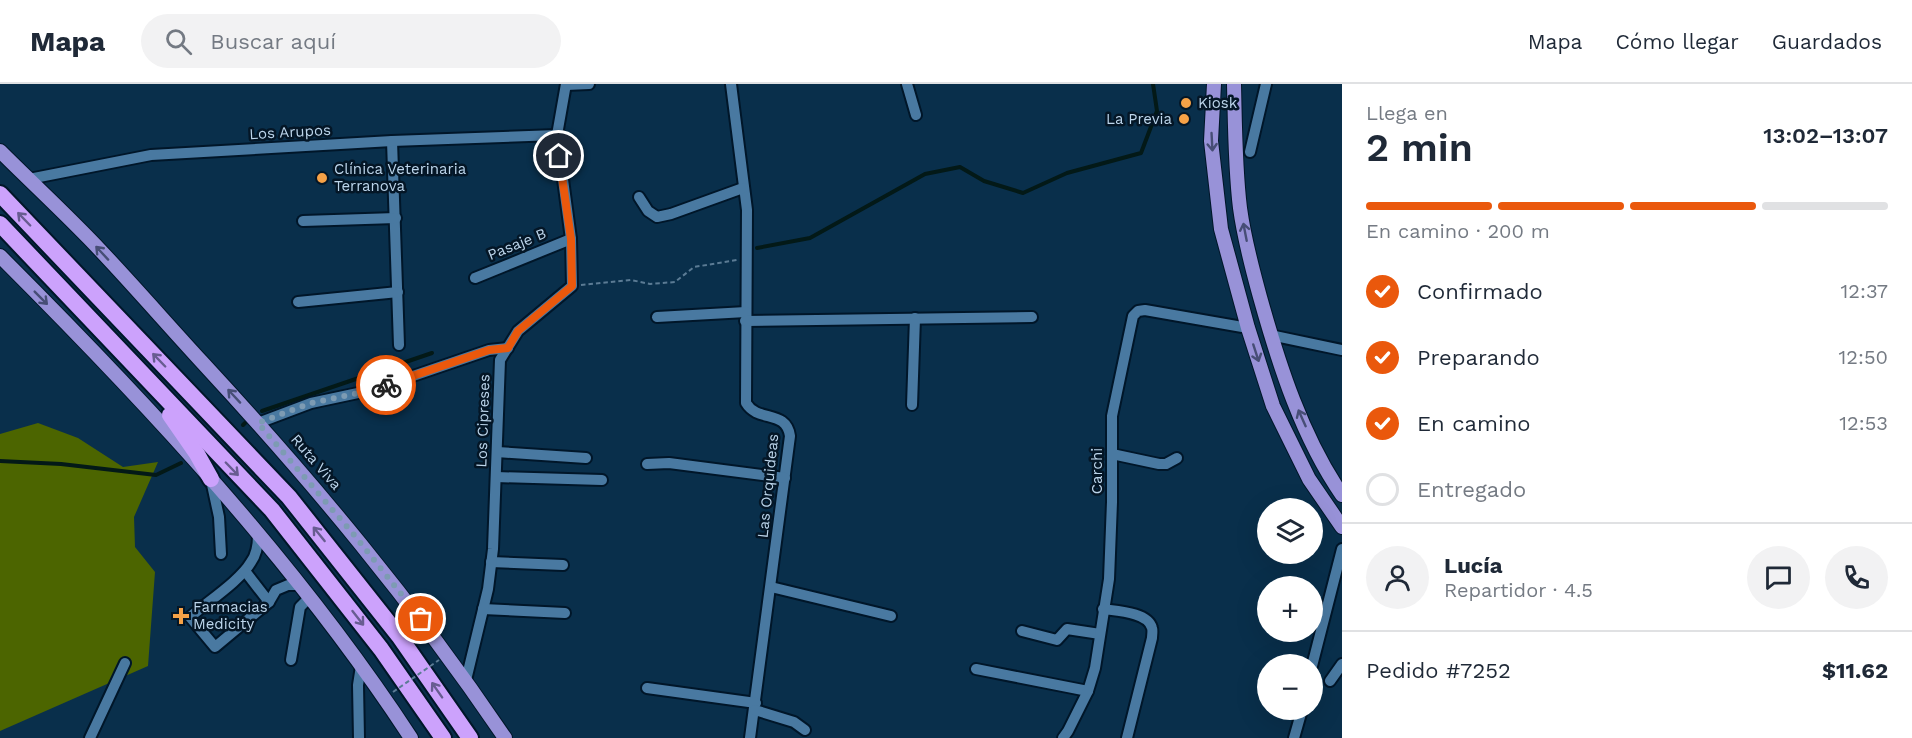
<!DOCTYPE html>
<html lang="es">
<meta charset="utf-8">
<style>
body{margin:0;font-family:"Work Sans",sans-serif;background:#f2f2f3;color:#1f2937;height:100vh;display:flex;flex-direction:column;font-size:22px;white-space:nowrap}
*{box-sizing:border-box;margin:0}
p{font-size:20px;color:#747a83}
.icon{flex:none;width:33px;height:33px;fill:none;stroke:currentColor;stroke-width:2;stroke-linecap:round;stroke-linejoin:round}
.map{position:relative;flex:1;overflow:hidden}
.sheet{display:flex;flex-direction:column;background:#fff;width:570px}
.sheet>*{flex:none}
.controls{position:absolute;left:1257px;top:414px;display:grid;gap:12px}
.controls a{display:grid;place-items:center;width:66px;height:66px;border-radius:50%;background:#fff;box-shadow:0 6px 24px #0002;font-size:30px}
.pin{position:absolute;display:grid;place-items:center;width:51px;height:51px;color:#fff;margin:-26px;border:3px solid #fff;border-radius:50%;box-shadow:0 2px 6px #0007}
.courier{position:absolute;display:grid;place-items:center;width:60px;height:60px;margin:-30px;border:4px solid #ea580c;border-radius:50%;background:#fff;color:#222;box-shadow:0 2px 8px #0007}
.overview em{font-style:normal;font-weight:600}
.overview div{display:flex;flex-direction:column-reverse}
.overview{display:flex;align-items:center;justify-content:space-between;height:102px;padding:0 24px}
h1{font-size:39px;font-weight:600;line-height:45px}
.bar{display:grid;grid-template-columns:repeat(4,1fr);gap:9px 6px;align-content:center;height:72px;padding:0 24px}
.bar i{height:8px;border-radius:4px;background:#e0e1e3}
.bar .selected{background:#ea580c}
.bar p{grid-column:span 4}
.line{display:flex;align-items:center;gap:15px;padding:0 24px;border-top:2px solid #e0e1e3}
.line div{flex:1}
.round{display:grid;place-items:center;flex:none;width:63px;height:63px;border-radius:32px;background:#f2f2f3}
ol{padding:0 24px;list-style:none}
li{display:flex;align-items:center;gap:18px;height:66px}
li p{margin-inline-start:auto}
li .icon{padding:6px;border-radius:50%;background:#ea580c;color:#fff;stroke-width:4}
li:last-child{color:#747a83}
li i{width:33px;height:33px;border:3px solid #e0e1e3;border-radius:50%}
header{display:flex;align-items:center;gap:36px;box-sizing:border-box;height:84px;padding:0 30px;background:#fff;border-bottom:2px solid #e0e1e3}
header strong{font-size:28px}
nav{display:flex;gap:33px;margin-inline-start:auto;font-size:21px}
.search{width:420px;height:54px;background:#f2f2f3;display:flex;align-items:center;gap:15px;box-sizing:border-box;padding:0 21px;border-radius:33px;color:#747a83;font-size:22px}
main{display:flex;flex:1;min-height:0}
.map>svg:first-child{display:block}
</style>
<header>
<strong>Mapa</strong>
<div class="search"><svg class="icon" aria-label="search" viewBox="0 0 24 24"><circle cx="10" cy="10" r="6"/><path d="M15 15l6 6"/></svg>Buscar aquí</div>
<nav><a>Mapa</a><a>Cómo llegar</a><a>Guardados</a></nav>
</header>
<main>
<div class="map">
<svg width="1342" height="654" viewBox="0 0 1342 654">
<rect width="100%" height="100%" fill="#092f4b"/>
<polygon fill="#4c6500" points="38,339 78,354 123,383 158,378 134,433 135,463 155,488 148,582 0,647 0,350"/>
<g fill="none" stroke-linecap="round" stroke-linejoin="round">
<g stroke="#031917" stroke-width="4">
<polyline points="757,164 810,154 925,90 960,83 984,97 1023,109 1067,89 1141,69 1157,27 1153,0"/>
<polyline points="262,327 432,269"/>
<polyline points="243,341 245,339"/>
<polyline points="0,377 61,380 156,391 181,379"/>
</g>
<g stroke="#001629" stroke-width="14">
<g id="minor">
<path d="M731,0l16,126 -1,193c12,20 40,6 44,33l-40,302"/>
<polyline points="907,0 916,31"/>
<polyline points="566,1 589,0"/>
<polyline points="392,57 399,261"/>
<polyline points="1250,68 1266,0"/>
<polyline points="29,95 151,71 392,57 557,51"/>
<polyline points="639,113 648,127 657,133 671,130 743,104"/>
<polyline points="303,137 396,134"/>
<polyline points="475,194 571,155"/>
<polyline points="298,218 398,208"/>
<polyline points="657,233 746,228"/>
<polyline points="745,237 1032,233"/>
<polyline points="1270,251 1342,266"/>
<polyline points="912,321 915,234"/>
<polyline points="258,339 311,319 372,306 489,266 508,264"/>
<polyline points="497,368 586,374"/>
<polyline points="1112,370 1159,380 1166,380 1177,374"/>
<polyline points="647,380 669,379 785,394"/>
<polyline points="496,393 602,396"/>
<polyline points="211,396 219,433 221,470"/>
<path d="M258,451c0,9 -1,19 -7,27 -11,19 -44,40 -61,55l25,30 54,-45 7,-12 12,-5h11"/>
<polyline points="491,478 563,481"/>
<polyline points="245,487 269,518"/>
<polyline points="771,503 891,532"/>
<polyline points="483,525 565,529"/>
<path d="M1103,525c13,2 45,3 49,19 1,3 0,7 0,10l-25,100"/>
<polyline points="1022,547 1057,556 1067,545 1100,550"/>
<polyline points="291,576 300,523 309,514"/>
<polyline points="1312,582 1342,465"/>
<polyline points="976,585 1088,607"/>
<polyline points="466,596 488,505 493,465 500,276 518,247 572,202 571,155 557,51 566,0"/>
<polyline points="1330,597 1342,580"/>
<polyline points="647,604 756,619"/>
<polyline points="755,626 794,638 805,646"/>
<polyline points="90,654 125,579"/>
<polyline points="359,654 358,601 361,582"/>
<polyline points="1063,654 1068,647 1088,607 1095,584 1109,495 1112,418 1112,332 1133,232 1138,227 1145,226 1248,244"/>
<polyline points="1294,654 1302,626"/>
</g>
</g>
<g stroke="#001629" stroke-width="16">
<g id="major">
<polyline points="1214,0 1211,57 1221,145 1248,244 1273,322 1309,395 1342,443"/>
<path d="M1234,0c1,41 1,83 6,124 4,30 12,60 20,89 19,68 42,140 82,198"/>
<path d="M0,67c33,33 68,65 100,99 34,36 67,74 101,111 111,120 212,241 304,377"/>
<path d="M0,172c149,149 295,305 411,482"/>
</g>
</g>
<g stroke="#001629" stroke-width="20">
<g id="highway">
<polyline points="0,110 289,413 399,552 470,654"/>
<polyline points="0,140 272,426 381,565 443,654"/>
<polyline points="170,331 197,370 211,395"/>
</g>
</g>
<polyline stroke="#5b7b94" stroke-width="2" stroke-dasharray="4.5 3" stroke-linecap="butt" points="581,201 631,196 650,200 675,198 694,183 737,176"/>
<use href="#minor" stroke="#4979a1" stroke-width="10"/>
<use href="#major" stroke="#9892d8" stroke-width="14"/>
<use href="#highway" stroke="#cca2fc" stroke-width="16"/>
<polyline stroke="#5b7b94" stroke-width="2" stroke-dasharray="4.5 3" stroke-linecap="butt" points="393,608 439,576"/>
</g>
<defs><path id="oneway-shaft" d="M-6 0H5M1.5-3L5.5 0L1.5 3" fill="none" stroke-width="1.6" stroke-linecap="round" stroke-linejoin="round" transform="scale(1.5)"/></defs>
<g stroke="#474e76">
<use href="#oneway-shaft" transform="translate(1212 58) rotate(87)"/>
<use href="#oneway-shaft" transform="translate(1245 148) rotate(-101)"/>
<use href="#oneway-shaft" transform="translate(102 169) rotate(-133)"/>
<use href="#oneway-shaft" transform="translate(41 214) rotate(45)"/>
<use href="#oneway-shaft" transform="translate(1256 269) rotate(72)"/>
<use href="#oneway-shaft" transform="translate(234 312) rotate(-133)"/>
<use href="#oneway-shaft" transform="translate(1302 334) rotate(-114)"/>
</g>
<g stroke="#685c91">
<use href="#oneway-shaft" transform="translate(24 135) rotate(-134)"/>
<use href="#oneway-shaft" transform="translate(159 276) rotate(-134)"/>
<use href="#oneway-shaft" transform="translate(232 385) rotate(46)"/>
<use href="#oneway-shaft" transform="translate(319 450) rotate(-129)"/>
<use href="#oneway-shaft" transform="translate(358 534) rotate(52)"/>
<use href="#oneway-shaft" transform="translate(437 606) rotate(-125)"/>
</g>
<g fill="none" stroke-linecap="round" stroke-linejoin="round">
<polyline stroke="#7d9bb3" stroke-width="6" stroke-dasharray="0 10.8" points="386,301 372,306 311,319 258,339 355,452 421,535"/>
<polyline stroke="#ea580c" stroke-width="8" points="386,301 489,266 508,264 518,247 572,202 571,155 559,72"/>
</g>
<g fill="#f6a247" stroke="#041626" stroke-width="2">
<circle cx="1186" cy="19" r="6"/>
<circle cx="1184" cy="35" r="6"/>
<circle cx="322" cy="94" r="6"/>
<path d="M178 523h6v6h6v6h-6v6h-6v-6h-6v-6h6z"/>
</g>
<g text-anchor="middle" stroke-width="5" stroke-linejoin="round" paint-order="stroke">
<g font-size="15" fill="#bcd5eb" stroke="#041626" text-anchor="start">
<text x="1198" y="24">Kiosk</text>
<text x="1172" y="40" text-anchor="end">La Previa</text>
<text x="334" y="90">Clínica Veterinaria<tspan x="334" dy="17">Terranova</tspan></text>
<text x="193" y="528">Farmacias<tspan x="193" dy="17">Medicity</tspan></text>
</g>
<g font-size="15" fill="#bcd5eb" stroke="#041626">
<text transform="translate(290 48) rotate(-3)" y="5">Los Arupos</text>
<text transform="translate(517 160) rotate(-22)" y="5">Pasaje B</text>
<text transform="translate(483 337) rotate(-88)" y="5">Los Cipreses</text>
<text transform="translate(316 378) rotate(49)" y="5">Ruta Viva</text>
<text transform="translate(1097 387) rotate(-90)" y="5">Carchi</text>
<text transform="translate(768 402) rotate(-84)" y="5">Las Orquideas</text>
</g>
</g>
</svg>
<div class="controls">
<a><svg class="icon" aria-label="layers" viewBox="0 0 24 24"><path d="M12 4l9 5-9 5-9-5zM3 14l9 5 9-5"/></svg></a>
<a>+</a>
<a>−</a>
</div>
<div class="pin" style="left:421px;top:535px;background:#ea580c"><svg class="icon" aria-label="bag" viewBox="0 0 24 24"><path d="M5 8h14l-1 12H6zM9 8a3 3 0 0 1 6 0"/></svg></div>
<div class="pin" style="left:559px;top:72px;background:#1f2937"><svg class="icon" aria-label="home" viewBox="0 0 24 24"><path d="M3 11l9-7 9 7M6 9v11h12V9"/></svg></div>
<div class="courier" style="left:386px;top:301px"><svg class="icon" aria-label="bike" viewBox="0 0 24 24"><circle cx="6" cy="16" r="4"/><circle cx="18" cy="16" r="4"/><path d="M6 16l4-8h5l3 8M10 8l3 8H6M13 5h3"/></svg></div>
</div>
<section class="sheet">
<div class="overview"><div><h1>2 min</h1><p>Llega en</p></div><em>13:02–13:07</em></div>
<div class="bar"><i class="selected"></i><i class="selected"></i><i class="selected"></i><i></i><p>En camino · 200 m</p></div>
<ol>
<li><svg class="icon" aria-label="check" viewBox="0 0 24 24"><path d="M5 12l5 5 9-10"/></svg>Confirmado<p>12:37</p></li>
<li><svg class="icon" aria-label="check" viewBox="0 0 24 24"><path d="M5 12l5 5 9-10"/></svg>Preparando<p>12:50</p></li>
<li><svg class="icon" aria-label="check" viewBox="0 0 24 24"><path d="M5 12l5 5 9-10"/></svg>En camino<p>12:53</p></li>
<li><i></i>Entregado</li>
</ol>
<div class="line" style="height:108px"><a class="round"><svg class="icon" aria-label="person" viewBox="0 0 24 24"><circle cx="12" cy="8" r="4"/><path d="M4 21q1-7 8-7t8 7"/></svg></a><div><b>Lucía</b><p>Repartidor · 4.5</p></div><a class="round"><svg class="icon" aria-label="chat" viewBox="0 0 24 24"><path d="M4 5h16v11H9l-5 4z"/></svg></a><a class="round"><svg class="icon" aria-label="phone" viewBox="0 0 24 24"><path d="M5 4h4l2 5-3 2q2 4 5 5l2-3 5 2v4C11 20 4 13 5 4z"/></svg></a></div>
<div class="line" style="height:78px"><div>Pedido #7252</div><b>$11.62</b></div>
</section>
</main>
